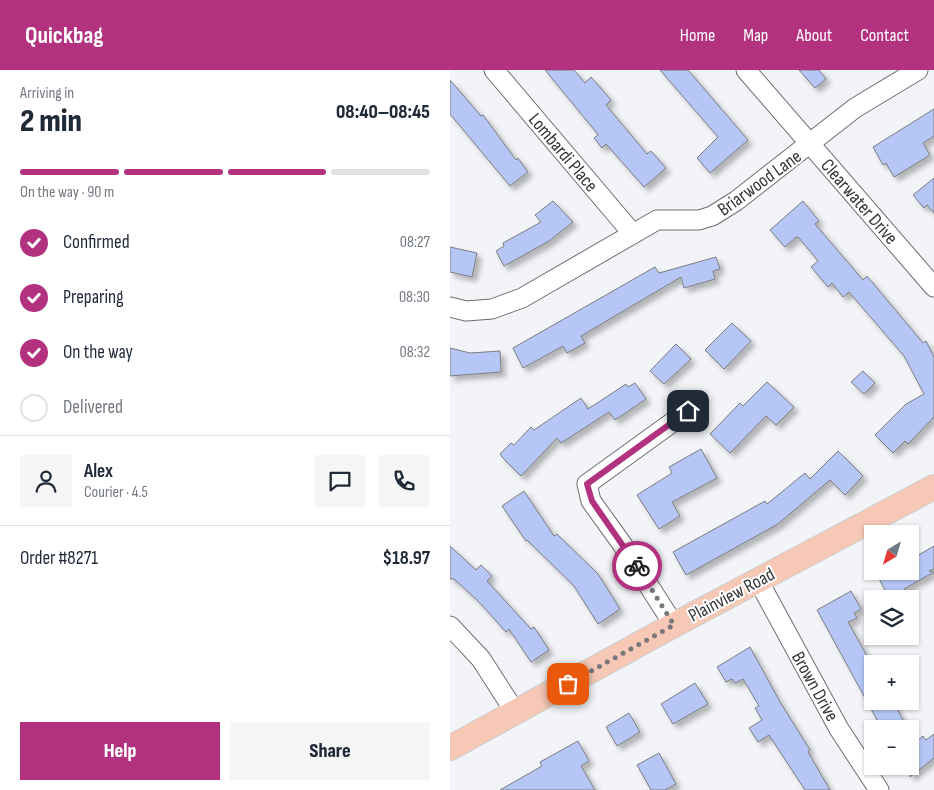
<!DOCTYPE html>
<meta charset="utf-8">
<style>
body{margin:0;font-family:"Sofia Sans Condensed",sans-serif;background:#f6f6f7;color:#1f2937;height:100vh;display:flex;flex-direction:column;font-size:19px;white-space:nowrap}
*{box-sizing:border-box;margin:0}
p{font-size:16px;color:#747a83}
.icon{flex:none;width:28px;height:28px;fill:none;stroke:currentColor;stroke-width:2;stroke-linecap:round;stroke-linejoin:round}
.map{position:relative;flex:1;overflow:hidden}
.sheet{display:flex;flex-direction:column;background:#fff;width:450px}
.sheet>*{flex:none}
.needle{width:32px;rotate:218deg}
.tools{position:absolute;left:414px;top:455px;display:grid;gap:10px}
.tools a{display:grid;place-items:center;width:55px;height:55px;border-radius:0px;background:#fff;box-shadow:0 1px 4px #0004;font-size:25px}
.pin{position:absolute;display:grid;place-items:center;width:42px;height:42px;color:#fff;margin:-21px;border-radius:10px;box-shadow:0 2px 8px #0006}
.courier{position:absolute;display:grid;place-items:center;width:50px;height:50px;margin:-25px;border:4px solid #b2327f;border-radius:50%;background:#fff;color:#222;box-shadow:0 1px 6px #0007}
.headline em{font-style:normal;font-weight:800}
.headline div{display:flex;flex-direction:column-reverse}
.headline{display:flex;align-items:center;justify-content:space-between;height:85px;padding:0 20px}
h1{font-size:32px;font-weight:800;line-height:38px}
.bar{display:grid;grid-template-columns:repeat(4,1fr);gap:8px 5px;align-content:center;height:60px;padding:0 20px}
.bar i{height:6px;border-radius:4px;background:#e0e1e3}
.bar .selected{background:#b2327f}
.bar p{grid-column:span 4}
.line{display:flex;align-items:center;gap:12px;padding:0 20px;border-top:1px solid #e0e1e3}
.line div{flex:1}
.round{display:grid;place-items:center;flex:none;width:52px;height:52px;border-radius:0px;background:#f6f6f7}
ol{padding:0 20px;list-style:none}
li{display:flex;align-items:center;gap:15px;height:55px}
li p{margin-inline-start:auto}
li .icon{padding:5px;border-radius:50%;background:#b2327f;color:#fff;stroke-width:4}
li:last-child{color:#747a83}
li i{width:28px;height:28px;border:2px solid #e0e1e3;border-radius:50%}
.cta{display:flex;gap:10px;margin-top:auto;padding:10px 20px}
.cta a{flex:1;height:58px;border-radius:0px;background:#b2327f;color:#fff;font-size:20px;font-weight:800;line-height:58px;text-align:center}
.cta a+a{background:#f6f6f7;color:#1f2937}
header{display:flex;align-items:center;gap:30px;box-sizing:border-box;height:70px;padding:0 25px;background:#b2327f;color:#fff}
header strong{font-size:24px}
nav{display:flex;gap:28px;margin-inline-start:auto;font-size:18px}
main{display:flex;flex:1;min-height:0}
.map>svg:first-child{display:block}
</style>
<header>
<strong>Quickbag</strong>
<nav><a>Home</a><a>Map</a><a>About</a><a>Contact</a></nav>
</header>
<main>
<section class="sheet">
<div class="headline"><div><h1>2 min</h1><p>Arriving in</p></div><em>08:40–08:45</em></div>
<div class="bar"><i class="selected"></i><i class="selected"></i><i class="selected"></i><i></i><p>On the way · 90 m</p></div>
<ol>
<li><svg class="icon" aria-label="check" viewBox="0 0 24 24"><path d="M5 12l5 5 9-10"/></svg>Confirmed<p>08:27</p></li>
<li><svg class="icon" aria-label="check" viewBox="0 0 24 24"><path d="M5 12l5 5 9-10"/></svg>Preparing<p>08:30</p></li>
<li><svg class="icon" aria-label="check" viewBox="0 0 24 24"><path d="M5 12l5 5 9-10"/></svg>On the way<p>08:32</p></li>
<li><i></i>Delivered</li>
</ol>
<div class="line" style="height:90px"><a class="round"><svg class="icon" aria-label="person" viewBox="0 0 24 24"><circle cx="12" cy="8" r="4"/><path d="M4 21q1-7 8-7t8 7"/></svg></a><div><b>Alex</b><p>Courier · 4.5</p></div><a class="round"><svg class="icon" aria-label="chat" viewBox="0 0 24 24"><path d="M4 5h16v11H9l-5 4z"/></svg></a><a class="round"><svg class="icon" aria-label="phone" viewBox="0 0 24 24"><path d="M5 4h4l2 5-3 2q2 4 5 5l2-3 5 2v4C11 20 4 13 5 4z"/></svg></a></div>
<div class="line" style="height:65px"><div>Order #8271</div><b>$18.97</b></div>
<div class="cta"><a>Help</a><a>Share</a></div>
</section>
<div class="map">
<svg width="484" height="720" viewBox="0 0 484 720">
<defs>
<filter id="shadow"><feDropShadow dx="4.5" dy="4.5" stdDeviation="2.5" flood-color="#0004"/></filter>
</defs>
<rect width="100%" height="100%" fill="#f2f4f7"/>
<g fill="#b6c7f7" stroke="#7b7c7f" filter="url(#shadow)">
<polygon points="95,0 124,0 135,13 141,7 161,30 156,35 176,59 197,84 201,81 216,98 194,117 156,74 152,78 144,68 148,65 146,62"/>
<polygon points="210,0 238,0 298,70 260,103 247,88 268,67"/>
<polygon points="349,0 369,0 376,9 365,18"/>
<polygon points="0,10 31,46 33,45 66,90 68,88 78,102 60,116 0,44"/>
<polygon points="484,39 484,66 473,73 480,85 444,107 436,93 433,95 423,77"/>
<polygon points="484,108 484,143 477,135 474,138 463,125"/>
<polygon points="103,131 123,152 99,171 54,196 46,181 54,176 53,173 91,152 85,145"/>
<polygon points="353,131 369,151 365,154 413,210 417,206 473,273 476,271 484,287 484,347 458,374 455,371 443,383 425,365 456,334 474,324 454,286 399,222 393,227 382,213 378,217 361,197 368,191 349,168 346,167 335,177 320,160"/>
<polygon points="0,177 27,183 22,207 0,202"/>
<polygon points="266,187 270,199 263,201 265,209 234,218 231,207 131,266 135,273 117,283 113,276 73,298 63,278 205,197 209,203"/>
<polygon points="282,253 301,271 274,299 255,280"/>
<polygon points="226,274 241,289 214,314 200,301"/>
<polygon points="0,278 20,283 50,281 51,302 0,306"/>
<polygon points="413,301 425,313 414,324 401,312"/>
<polygon points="317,312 344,337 326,355 316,346 280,383 260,364 290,333 293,336"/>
<polygon points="185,313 196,329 165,350 159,342 111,373 107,368 71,406 52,387 50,384 61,373 64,375 81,357 84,360 131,328 138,339 176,314 178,317"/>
<polygon points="251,379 267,408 222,432 230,446 209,459 187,425 222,403 219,397"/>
<polygon points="388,381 413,406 395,425 380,410 328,454 236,505 223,482 315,431 317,434 355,403 360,409"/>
<polygon points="74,421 104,466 107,464 148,504 170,539 148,554 124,516 77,470 76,471 52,436"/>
<polygon points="0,476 26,500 31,495 42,506 37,511 81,559 84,557 99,580 81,592 59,559 56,562 28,531 4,509 0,509"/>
<polygon points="484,476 484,499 479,501 484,502 454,519 460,529 440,529 428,507 439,501 460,501 460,490"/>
<polygon points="401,521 411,539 404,543 407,548 398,552 422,595 422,631 443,631 454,652 442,659 432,659 367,540"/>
<polygon points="300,577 330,632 360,680 358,682 380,720 355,720 319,665 308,672 299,658 312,650 305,638 309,636 293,609 285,613 282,609 276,612 267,597"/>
<polygon points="245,613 258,634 223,654 211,634"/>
<polygon points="179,643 190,662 167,676 156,657"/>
<polygon points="484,664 484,688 460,707 460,677 473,666 476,670"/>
<polygon points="128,671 139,691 131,696 145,720 50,720 92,696 90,692"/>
<polygon points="209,683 226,714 215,720 201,720 187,695"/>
</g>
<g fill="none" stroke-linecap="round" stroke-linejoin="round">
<g stroke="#6d6e71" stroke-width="21">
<g id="minor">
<polyline points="44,0 183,164"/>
<polyline points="296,0 484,217"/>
<polyline points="0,237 16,241 42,239 72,228 207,150 249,150 262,146 286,131 405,38 468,0"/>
<polyline points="308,510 389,659 429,720"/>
<polyline points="224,555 172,474 141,431 137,414 238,341"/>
<polyline points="0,556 31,589 65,642"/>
</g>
</g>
<g stroke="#cfcfcf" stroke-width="26">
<polyline id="major" points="0,678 224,555 484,417"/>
</g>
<use href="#minor" stroke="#fff" stroke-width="19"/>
<use href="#major" stroke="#f6c8b5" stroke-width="24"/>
</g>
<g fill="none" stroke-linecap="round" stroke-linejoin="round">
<polyline stroke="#78787b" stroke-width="5" stroke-dasharray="0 9" points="118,614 224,555 187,496"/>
<polyline stroke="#b2327f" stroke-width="6" points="187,496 142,431 137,414 238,341"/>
</g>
<g text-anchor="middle" stroke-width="4" stroke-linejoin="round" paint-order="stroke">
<g font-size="19" fill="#363638" stroke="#fff">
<text transform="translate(114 82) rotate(50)" y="7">Lombardi Place</text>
<text transform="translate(309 112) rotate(-36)" y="7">Briarwood Lane</text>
<text transform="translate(410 131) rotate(49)" y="7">Clearwater Drive</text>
<text transform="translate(281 524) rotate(-28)" y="7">Plainview Road</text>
<text transform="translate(366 616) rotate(61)" y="7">Brown Drive</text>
</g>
</g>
</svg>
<div class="tools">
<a><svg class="needle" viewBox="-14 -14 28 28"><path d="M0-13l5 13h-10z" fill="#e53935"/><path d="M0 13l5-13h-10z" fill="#747a83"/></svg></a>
<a><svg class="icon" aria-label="layers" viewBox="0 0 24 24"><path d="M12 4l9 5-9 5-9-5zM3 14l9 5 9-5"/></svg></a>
<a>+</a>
<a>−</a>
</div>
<div class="pin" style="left:118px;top:614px;background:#ea580c"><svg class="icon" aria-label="bag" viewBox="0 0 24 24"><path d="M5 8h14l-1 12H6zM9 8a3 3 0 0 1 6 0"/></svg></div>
<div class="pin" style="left:238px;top:341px;background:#1f2937"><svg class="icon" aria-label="home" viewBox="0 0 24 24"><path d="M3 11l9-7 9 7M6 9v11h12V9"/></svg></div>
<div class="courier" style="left:187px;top:496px"><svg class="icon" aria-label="bike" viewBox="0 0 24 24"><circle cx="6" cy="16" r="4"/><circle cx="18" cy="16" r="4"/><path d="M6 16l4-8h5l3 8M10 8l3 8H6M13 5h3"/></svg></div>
</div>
</main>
